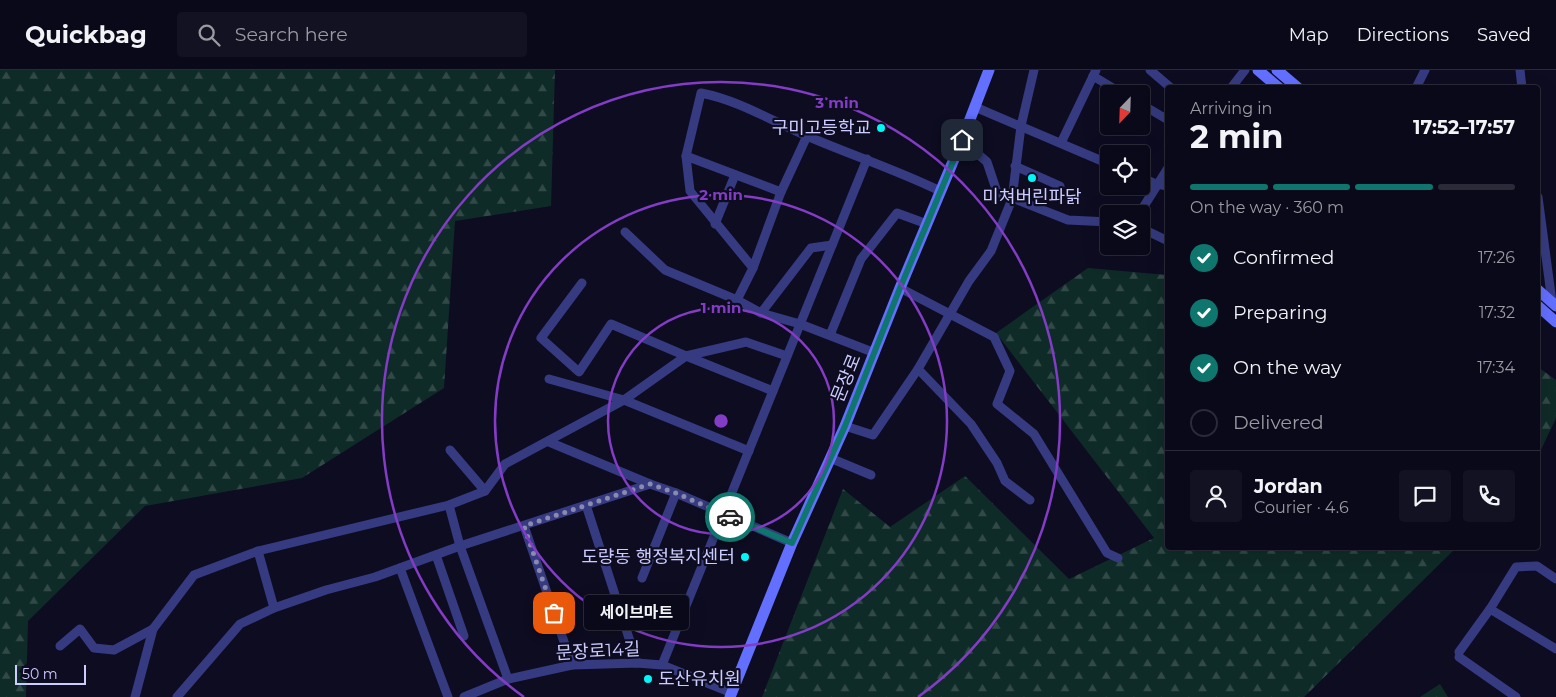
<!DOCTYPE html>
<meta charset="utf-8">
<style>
body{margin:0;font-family:Montserrat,"Noto Sans KR",sans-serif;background:#131222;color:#f1f3f6;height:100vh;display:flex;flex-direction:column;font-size:19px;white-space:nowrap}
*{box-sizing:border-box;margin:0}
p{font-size:16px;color:#999aa2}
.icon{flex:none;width:28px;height:28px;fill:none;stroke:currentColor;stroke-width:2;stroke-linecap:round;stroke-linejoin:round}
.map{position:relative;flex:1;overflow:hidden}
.panel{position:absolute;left:1165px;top:15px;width:375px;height:465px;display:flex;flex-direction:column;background:#0a0919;border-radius:5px;box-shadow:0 5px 20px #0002,0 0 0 1px #2a2a38}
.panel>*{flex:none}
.needle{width:32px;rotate:203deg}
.buttons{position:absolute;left:1100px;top:15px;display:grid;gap:10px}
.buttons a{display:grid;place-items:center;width:50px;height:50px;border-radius:5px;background:#0a0919;box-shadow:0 5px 20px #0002,0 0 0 1px #2a2a38;font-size:25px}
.scale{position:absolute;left:15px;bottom:12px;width:71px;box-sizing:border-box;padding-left:5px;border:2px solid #ccf;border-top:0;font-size:14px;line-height:18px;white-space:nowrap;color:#ccf;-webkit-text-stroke:4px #0e0c21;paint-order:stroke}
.pin{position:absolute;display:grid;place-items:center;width:42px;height:42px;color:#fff;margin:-21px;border-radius:10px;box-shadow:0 2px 8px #0006}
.courier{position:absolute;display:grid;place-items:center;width:50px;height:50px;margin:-25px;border:4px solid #0f766e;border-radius:50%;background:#fff;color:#222;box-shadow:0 1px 6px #0007}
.bubble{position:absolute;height:35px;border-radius:5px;background:#0a0919;box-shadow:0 5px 20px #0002,0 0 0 1px #2a2a38;font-size:16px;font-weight:700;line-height:35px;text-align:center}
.summary em{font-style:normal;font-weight:700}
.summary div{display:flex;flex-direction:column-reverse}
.summary{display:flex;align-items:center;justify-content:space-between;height:85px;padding:0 25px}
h1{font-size:32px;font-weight:700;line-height:38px}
.bar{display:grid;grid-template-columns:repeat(4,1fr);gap:8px 5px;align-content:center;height:60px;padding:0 25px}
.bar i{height:6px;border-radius:4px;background:#2a2a38}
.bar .selected{background:#0f766e}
.bar p{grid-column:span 4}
.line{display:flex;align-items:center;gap:12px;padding:0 25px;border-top:1px solid #2a2a38}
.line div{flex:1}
.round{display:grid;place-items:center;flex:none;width:52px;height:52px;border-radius:5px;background:#131222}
ol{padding:0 25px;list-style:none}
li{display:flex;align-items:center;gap:15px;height:55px}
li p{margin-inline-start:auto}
li .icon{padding:5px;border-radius:50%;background:#0f766e;color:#fff;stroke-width:4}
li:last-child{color:#999aa2}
li i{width:28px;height:28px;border:2px solid #2a2a38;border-radius:50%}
header{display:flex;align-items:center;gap:30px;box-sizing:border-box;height:70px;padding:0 25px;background:#0a0919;border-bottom:1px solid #2a2a38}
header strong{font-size:24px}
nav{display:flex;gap:28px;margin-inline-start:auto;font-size:18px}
.search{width:350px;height:45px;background:#131222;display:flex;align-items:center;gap:12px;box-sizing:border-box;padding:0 18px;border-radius:5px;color:#999aa2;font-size:19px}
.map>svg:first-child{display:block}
</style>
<header>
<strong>Quickbag</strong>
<div class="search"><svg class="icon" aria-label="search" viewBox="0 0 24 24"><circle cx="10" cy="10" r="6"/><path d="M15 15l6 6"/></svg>Search here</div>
<nav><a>Map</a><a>Directions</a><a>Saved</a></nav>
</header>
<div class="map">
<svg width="1556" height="627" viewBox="0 0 1556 627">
<defs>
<pattern id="forest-firs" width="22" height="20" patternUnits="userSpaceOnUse" patternTransform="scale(1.25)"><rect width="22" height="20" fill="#0f2b27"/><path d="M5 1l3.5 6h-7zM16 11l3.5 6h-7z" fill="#314947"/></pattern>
</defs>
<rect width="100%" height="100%" fill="#0e0c21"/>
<g fill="url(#forest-firs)">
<polygon points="0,0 555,0 551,136 455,151 444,318 302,408 145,436 28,551 26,627 0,627"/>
<polygon points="1088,198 1167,205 1168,478 1456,478 1304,627 762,627 843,419 890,457 965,406 1069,509 1154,468 996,263"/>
<polygon points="1538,297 1556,310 1556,348 1538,386"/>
<polygon points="1440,614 1448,627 1420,627"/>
</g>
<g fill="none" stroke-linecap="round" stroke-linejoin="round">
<g stroke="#363b81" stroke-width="9">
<polyline points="1150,0 1171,18"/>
<polyline points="1520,0 1522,18"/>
<polyline points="1093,6 1123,24"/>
<polyline points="1231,18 1245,0"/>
<polyline points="1416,18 1425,0"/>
<polyline points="1141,34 1168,50"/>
<polyline points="975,37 1109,94"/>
<path d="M807,66l-26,56 -28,76 -63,-77 -4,-35 15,-63c37,7 71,28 106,43 44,19 90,34 133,55"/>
<polyline points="962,70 987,92 997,122 1068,150 1109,152"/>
<polyline points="1061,73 1096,0"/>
<polyline points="686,86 781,122"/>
<polyline points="1015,96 1060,116"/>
<polyline points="1141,107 1156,114 1168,116"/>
<polyline points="1538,127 1552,232"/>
<polyline points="1139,144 1168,98"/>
<polyline points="715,154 735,105"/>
<polyline points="1141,158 1168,171"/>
<polyline points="625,162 665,200 737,230"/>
<polyline points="753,198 737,230 761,243 800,254 875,283"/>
<polyline points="582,213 541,268 579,302 611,254 686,286 746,272 787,286"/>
<polyline points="900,218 994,267 1010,301 997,334 1034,364 1107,483 1118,488"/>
<polyline points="761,243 811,178 832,175"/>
<polyline points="830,265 861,189 897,143 927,154"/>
<polyline points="918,299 971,354 997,393 1005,411 1030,430"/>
<polyline points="549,309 624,330"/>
<polyline points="845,356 873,365 918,299 969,211 991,181 1012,129 1021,56 1034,0"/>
<polyline points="549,372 650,414"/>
<polyline points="450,380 485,421"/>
<polyline points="749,381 624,330 686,286 773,321"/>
<polyline points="830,388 871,405"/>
<polyline points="524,456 572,595"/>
<polyline points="258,481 274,538"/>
<polyline points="436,485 464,566"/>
<polyline points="400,498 448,627"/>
<polyline points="642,508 676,423"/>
<polyline points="1490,539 1516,497 1537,496 1556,509"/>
<polyline points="60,576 80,559 94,578 114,580 153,559"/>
<polyline points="1459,582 1490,539 1556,579"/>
<polyline points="1459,587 1516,627"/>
<polyline points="637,593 586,435 650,414 676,423 792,473"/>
<polyline points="662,595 867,89"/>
<polyline points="508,609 460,476 586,435"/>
<polyline points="135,627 153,559 194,505 258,481 449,435 485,421 505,394 624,330"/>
<polyline points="177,627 240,554 274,538 326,520 375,507 460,476 449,435"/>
<polyline points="464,627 508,609 572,595 637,593 662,595 732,623"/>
</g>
<g stroke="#636fff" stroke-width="11">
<polyline points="1258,0 1279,18"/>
<polyline points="1277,0 1298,18"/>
<polyline points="1538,220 1556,236"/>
<polyline points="1538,236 1556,252"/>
<polyline points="730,627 792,473 845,356 900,218 962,70 989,0"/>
</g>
</g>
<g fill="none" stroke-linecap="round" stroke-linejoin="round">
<polyline stroke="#8a89b1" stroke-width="5" stroke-dasharray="0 9" points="554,543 524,456 650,414 676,423 730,447"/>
<polyline stroke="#0f766e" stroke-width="6" points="730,447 792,473 845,356 900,218 962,70"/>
</g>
<g fill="none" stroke="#833cc5" stroke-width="2.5">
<circle cx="721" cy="351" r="113"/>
<circle cx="721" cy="351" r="226"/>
<path d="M524 627A339 339 0 1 1 918 627"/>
</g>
<g fill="#00f7f6" stroke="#0e0c21" stroke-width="2">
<circle cx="881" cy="58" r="5"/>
<circle cx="1032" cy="108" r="5"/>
<circle cx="745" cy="487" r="5"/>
<circle cx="648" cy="609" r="5"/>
</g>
<g text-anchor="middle" stroke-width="4.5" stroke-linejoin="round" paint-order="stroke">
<g font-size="18" fill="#ccf" stroke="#0e0c21" text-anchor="end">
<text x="871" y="64">구미고등학교</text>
<text x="1032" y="133" text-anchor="middle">미쳐버린파닭</text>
<text x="735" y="493">도량동 행정복지센터</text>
<text x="658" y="615" text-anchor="start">도산유치원</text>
</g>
<g font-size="18" fill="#ccf" stroke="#0e0c21">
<text transform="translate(846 308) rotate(-68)" y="6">문장로</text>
<text transform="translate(598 581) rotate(-3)" y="6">문장로14길</text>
</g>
</g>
<circle cx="721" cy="351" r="8" fill="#833cc5" stroke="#0e0c21" stroke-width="2.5"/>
<g font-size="15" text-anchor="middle" font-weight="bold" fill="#833cc5" stroke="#0e0c21" stroke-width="4.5" stroke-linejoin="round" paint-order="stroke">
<text x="837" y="38">3 min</text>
<text x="721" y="130">2 min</text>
<text x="721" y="243">1 min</text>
</g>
</svg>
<div class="buttons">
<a><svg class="needle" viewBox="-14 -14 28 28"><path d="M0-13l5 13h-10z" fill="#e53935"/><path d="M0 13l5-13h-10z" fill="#999aa2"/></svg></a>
<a><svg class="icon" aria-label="locate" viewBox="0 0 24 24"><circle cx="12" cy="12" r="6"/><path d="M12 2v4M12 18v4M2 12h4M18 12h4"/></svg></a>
<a><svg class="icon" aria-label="layers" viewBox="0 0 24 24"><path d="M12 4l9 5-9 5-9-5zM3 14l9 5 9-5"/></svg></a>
</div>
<div class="scale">50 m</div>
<div class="pin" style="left:554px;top:543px;background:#ea580c"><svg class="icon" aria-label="bag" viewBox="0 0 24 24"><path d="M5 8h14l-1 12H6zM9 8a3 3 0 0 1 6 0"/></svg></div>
<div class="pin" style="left:962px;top:70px;background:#1f2937"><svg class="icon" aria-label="home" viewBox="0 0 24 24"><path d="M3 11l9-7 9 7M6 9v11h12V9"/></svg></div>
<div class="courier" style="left:730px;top:447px"><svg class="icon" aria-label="car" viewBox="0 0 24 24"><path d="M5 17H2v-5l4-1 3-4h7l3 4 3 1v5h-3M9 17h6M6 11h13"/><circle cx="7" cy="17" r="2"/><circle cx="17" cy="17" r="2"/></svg></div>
<div class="bubble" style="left:584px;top:525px;width:105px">세이브마트</div>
<section class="panel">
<div class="summary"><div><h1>2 min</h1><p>Arriving in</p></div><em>17:52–17:57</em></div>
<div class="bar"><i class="selected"></i><i class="selected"></i><i class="selected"></i><i></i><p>On the way · 360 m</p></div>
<ol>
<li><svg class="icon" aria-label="check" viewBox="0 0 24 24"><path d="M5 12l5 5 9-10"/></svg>Confirmed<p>17:26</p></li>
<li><svg class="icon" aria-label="check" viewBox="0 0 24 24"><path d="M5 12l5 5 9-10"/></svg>Preparing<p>17:32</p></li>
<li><svg class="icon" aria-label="check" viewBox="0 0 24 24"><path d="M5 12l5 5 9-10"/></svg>On the way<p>17:34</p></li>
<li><i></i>Delivered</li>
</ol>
<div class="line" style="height:90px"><a class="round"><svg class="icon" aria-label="person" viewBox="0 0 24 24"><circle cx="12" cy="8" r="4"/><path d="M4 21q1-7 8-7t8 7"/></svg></a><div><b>Jordan</b><p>Courier · 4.6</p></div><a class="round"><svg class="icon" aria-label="chat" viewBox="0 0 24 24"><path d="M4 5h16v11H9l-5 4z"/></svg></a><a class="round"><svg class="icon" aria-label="phone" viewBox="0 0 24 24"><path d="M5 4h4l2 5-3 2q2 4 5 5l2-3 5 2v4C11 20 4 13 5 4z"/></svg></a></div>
</section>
</div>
